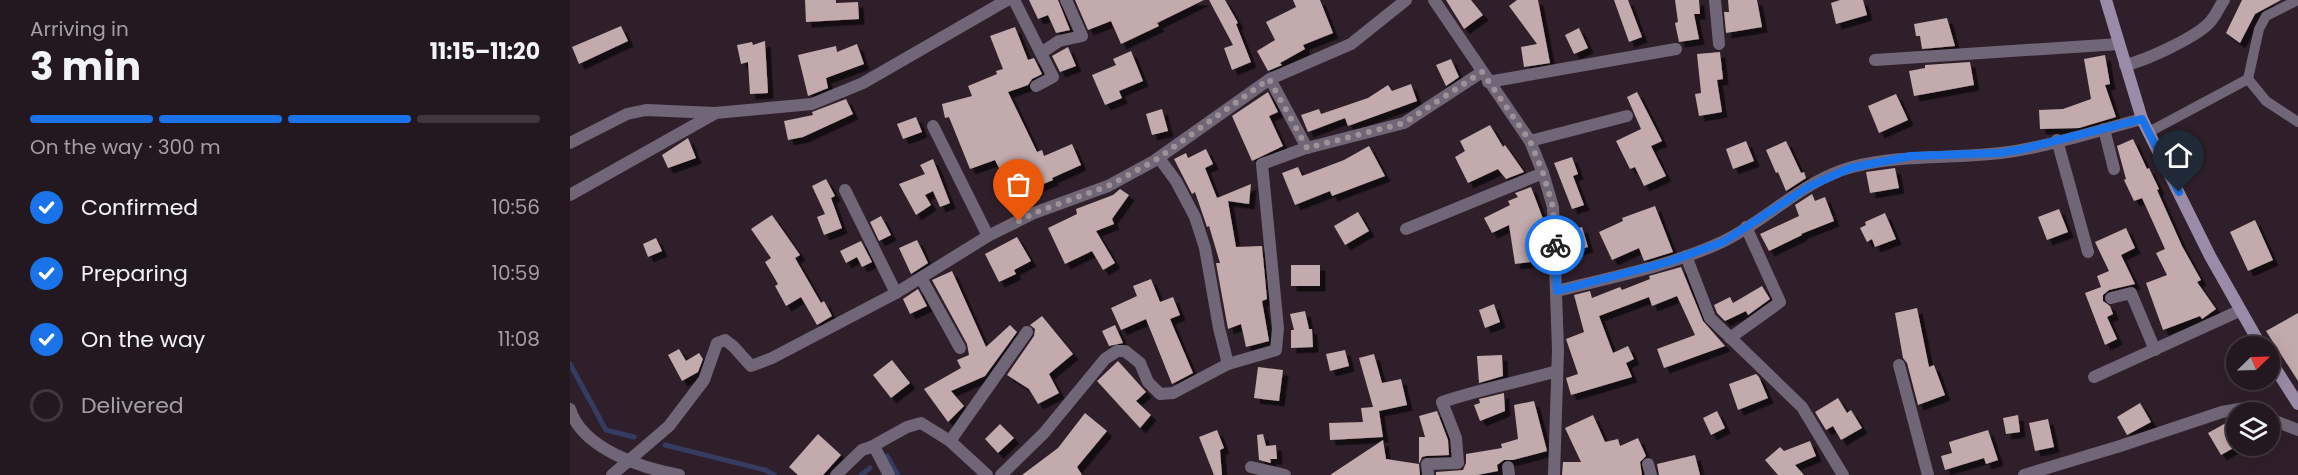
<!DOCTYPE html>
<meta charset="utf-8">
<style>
body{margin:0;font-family:Poppins,sans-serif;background:#2b2029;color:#f1f3f6;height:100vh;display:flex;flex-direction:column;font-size:22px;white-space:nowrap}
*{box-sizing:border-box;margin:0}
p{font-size:20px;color:#a39fa5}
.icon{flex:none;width:33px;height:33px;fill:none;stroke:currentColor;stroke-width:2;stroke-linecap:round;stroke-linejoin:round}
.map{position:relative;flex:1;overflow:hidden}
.drawer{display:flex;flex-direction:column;background:#231720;width:570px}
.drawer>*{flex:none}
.needle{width:39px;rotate:67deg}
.controls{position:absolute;left:1656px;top:336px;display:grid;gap:12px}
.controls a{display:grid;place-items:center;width:54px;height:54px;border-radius:50%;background:#231720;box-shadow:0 6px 24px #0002,0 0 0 2px #40363e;font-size:30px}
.pin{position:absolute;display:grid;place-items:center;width:51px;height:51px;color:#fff;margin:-62px -26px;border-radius:50% 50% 50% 0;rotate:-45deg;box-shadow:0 0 6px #0007}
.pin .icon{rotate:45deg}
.courier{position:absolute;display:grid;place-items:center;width:60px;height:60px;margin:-30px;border:4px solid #1a73e8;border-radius:50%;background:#fff;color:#222;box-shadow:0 2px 8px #0007}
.summary em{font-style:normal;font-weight:700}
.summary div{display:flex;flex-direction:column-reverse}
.summary{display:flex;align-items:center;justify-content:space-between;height:102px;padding:0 30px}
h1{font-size:39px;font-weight:700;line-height:45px}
.bar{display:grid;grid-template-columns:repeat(4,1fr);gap:9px 6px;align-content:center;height:72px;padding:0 30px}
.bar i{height:8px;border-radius:4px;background:#40363e}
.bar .on{background:#1a73e8}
.bar p{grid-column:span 4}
ol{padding:0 30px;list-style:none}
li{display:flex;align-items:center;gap:18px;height:66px}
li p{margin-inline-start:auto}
li .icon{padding:6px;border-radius:50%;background:#1a73e8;color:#fff;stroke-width:4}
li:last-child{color:#a39fa5}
li i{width:33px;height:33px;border:3px solid #40363e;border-radius:50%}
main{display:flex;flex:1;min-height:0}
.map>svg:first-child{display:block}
</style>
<main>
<section class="drawer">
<div class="summary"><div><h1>3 min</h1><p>Arriving in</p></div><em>11:15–11:20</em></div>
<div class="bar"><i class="on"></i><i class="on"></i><i class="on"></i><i></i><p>On the way · 300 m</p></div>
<ol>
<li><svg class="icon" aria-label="check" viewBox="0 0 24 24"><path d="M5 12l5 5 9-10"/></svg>Confirmed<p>10:56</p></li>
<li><svg class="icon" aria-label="check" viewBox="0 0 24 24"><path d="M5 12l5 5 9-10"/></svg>Preparing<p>10:59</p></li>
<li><svg class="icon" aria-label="check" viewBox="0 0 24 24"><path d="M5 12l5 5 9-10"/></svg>On the way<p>11:08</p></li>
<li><i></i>Delivered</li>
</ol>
</section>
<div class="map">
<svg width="1728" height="475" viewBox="0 0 1728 475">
<defs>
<filter id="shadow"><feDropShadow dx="5.5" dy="5.5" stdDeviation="0" flood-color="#0009"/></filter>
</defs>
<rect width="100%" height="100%" fill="#2f1f2a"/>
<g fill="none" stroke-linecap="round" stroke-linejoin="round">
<g stroke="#363b61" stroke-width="5">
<polyline points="0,364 36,430 64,437"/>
<polyline points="95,445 195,470 204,475"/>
<polyline points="317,456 328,475"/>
<polyline points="291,475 300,468"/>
</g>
</g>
<g fill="#c3aaac" filter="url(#shadow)">
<polygon points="235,0 266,0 266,3 288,2 289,19 236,22"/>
<polygon points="459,0 488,0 500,30 486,33 478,15 468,19"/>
<polygon points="505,0 634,0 587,23 589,26 551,44 541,21 518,30"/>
<polygon points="639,0 655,0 668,23 666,24 681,62 662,70 654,48 663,45"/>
<polygon points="723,0 750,0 763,33 733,45 735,49 710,63 712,65 698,71 687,51 705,40 696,22 726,7"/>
<polygon points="876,0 901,0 913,15 894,29"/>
<polygon points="947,0 968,0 980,63 954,67 951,47 967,44 939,6"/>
<polygon points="1044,0 1058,0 1072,37 1059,42"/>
<polygon points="1105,0 1129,0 1130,14 1124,14 1129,39 1109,42 1105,23 1108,22"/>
<polygon points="1158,0 1187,0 1192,27 1156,33 1154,12 1159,12"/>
<polygon points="1270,0 1293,0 1297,15 1266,24 1261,3"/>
<polygon points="1672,0 1711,0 1685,14 1670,43 1656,33"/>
<polygon points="1377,18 1385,46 1352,49 1350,36 1346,36 1344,24"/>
<polygon points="51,26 58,41 9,64 2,47"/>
<polygon points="445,27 458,60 464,58 472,74 462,79 458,85 438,92 467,152 472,150 474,156 502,144 511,165 482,178 483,180 466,187 457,164 433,176 425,160 400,169 379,117 375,118 372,104 402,96 398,86 427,74 426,71 433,69 420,36"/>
<polygon points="1009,28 1018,48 1004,54 995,35"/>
<polygon points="195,41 198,93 180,94 178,62 171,64 167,45 182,42 183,45"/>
<polygon points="287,44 294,64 256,78 258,88 238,96 228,55 266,46 267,52"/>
<polygon points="498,47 506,66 490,72 482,56"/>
<polygon points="561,51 573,81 549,91 552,98 535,105 522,75 546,65 543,59"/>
<polygon points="1150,52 1153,79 1147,80 1152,112 1129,116 1125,94 1131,93 1127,54"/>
<polygon points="1535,55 1540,84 1535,85 1546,117 1509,128 1470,129 1469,110 1493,109 1521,99 1514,59"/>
<polygon points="881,59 889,77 876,86 866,65"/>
<polygon points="1400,62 1404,85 1344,96 1339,71 1355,68 1355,65"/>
<polygon points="841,84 847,101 778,126 775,118 738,132 731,115 749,109 751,114 798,98 818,85 822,91"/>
<polygon points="698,92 708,112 699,116 713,146 682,161 662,116"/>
<polygon points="1067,92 1092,141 1081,146 1096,176 1074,186 1065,167 1060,169 1046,141 1071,129 1057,97"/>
<polygon points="1326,94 1338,120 1309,133 1298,106"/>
<polygon points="276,99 283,114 233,137 218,140 214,121 243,115 242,112"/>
<polygon points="592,109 598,131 582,135 576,114"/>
<polygon points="346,117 352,132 333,139 327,124"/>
<polygon points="920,125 933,147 935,145 954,172 936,179 928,169 898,183 885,157 895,151 890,141"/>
<polygon points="118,138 126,158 98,168 92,155"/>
<polygon points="1563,139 1577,169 1579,168 1589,189 1587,190 1612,246 1631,280 1627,282 1646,309 1632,319 1630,316 1593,330 1576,283 1597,275 1586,253 1595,249 1572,198 1564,201 1554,180 1556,179 1547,146"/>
<polygon points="1176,141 1184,161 1163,169 1156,149"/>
<polygon points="1216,141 1231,173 1234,172 1236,178 1216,191 1208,172 1206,173 1196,150"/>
<polygon points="799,146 815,176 762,196 760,191 725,205 712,173 728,167 732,176 774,160"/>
<polygon points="636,149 643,164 635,168 647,198 681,184 679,204 658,201 666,247 692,246 697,299 692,301 699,341 676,347 671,324 658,329 646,263 650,263 639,226 637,227 625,192 622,194 604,159 616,153 618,158"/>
<polygon points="1002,157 1008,174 1003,176 1014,205 1002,209 984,163"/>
<polygon points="363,159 380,203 370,207 363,191 355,195 361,205 346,215 329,184 355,174 350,165"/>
<polygon points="1325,168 1329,188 1300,193 1296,172"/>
<polygon points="256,179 265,196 261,198 272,228 254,235 247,217 255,214 242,186"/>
<polygon points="961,187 975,224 970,226 975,260 945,264 939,225 922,233 914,218 940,205 938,201 948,197 945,193"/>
<polygon points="550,189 559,195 542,219 544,224 526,231 545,263 533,270 522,251 495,264 478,228 507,214 506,209 543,195"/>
<polygon points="1242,194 1245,201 1255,197 1264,221 1231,234 1232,235 1199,251 1190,234 1229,216 1225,205"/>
<polygon points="1085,206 1103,252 1074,261 1069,248 1042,260 1029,232 1053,221 1052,218"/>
<polygon points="1489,209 1498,232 1477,240 1468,217"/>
<polygon points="788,212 799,231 775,245 764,226"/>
<polygon points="1315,213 1326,239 1305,247 1302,239 1297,242 1290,228 1296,225 1295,222"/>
<polygon points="202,215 230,255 225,258 251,303 254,301 262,316 247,325 231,297 216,306 205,286 208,284 195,262 201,258 181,229"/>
<polygon points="311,216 321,235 309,241 300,222"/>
<polygon points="1685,220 1703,260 1678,271 1660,232"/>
<polygon points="1012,227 1018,247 1004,251 997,232"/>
<polygon points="1556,228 1565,248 1551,255 1565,284 1539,290 1533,295 1533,301 1540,306 1543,314 1537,317 1547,339 1535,345 1515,293 1531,287 1527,276 1539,271 1525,242"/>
<polygon points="447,237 461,261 444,270 446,274 429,282 415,254"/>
<polygon points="86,238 92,251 78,257 73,244"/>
<polygon points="347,240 358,263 341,274 329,248"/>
<polygon points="291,241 302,262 292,267 287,257 276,263 270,251"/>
<rect x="721" y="265" width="29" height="21"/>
<polygon points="1111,267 1133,321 1155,346 1094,368 1087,349 1125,335 1107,296 1082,306 1079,297 1029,316 1043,353 1058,346 1064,359 1056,363 1062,377 1001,395 996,378 1008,374 996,339 1014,332 1004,295 1020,291 1022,298 1050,287 1052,290 1080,279 1079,276"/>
<polygon points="382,271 416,347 440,325 447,332 415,376 381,391 394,406 378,422 354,389 391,368 387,360 399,355 397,344 362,280"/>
<polygon points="581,279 590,302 603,297 610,315 600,319 623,373 602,384 576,319 551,330 541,308 567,296 563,286"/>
<polygon points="1192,286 1200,299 1178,315 1176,311 1155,321 1147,313 1144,305 1160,297 1163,303"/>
<polygon points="348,289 357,306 340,314 333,299"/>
<polygon points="924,304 930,322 915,328 909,310"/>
<polygon points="1347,308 1359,367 1364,365 1375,395 1348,405 1337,363 1333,358 1325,313"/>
<polygon points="735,311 739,329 742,329 743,347 721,348 721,330 724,330 720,314"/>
<polygon points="1728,313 1728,381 1696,331"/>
<polygon points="472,316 503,354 479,374 489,393 468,404 459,389 437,375 464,336 465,329 460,325"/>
<polygon points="545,325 553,343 539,346 532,331"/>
<polygon points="109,349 116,361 129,353 133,359 128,372 112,381 98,355"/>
<polygon points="775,350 779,366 760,371 756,354"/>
<polygon points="804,354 812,383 831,379 837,405 809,411 813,437 760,440 759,423 793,422 791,408 803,407 789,358"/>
<polygon points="932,355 933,376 909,383 907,356"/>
<polygon points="322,360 340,383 321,398 303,375"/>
<polygon points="548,361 576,392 566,401 581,415 570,428 527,381"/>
<polygon points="688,367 713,370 709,401 684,398"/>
<polygon points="1186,374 1189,377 1198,398 1168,410 1159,384"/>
<polygon points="934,393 935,411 910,421 904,405 910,403 909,399"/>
<polygon points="1268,398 1277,413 1281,410 1292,428 1271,440 1263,426 1256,430 1245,412"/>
<polygon points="964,401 977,451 943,460 934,460 927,465 928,471 907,475 866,475 866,472 893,470 896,463 896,454 932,448 931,444 948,439 944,405"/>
<polygon points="1570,403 1581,422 1557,435 1547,417"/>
<polygon points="867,411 878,440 879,455 856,456 852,457 849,464 849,437 855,437 849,416"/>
<polygon points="1147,411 1155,428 1141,435 1133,418"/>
<polygon points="515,413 537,431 507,467 512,475 452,475 488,448"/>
<polygon points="1023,415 1035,442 1048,439 1050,446 1068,438 1076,456 1070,462 1072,475 992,475 993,462 1011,462 995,428"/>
<polygon points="1448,415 1450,432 1436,434 1433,418"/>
<polygon points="1478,419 1484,447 1465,451 1459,423"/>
<polygon points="1656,423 1667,446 1651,455 1638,433"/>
<polygon points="430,424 444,438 428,453 415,439"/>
<polygon points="647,430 654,448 650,450 652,475 644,475 629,437"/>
<polygon points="1418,430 1428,460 1416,464 1414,458 1375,470 1371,456 1382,453 1379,442"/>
<polygon points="248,434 271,455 253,475 228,475 219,467"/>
<polygon points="693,434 696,446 706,445 707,459 700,459 701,463 689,460 687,435"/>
<polygon points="813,440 816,459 849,464 850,475 760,475"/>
<polygon points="1240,441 1246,456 1225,465 1234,475 1208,475 1195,460 1210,447 1214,451"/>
<polygon points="1125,455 1130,475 1089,475 1087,464"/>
</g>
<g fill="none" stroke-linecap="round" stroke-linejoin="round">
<g stroke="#706678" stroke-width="10">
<polyline points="1678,79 1696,101 1728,122"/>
<polyline points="1579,132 1678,79 1689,29 1696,16 1728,0"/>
</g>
<g stroke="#706678" stroke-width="12">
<polyline points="444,0 483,77 466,86"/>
<polyline points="864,0 960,141 973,173 983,207 988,350 984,475"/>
<polyline points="1145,0 1149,44"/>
<polyline points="471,53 489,41 512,36 496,0"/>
<polyline points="1305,60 1549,44"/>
<path d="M1555,65c20,-4 69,-27 83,-41 7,-6 11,-17 16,-24"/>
<polyline points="700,79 737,148"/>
<polyline points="918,82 1106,49"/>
<polyline points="363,126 418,236"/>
<polyline points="1534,129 1544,169"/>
<polyline points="1487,140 1518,252"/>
<polyline points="960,141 1057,116"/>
<polyline points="0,143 57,114 76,110 145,113 242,104 293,83 437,0"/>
<polyline points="275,190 326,293"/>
<polyline points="0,195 144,114"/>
<polyline points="836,229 973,173"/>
<polyline points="1116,256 1140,318 1232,407 1273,475"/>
<polyline points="351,278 390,348"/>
<path d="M987,291c55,-14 113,-25 165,-49 45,-21 81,-62 130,-75 50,-13 98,-8 149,-14 47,-6 95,-22 141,-34"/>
<polyline points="1541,298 1561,293 1585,350"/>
<polyline points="1160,338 1210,302 1176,227"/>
<polyline points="658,364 706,350 708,328 692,164 733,149 834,123 912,72"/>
<polyline points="1329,365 1358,475"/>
<polyline points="1524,377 1669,311"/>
<path d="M0,409c12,40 72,59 109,66"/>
<polyline points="1700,419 1728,430"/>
<polyline points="380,441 457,332"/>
<polyline points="301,447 337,427 351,423 380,441 417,475"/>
<polyline points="1078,464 1081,475"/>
<polyline points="681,467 715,475"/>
<polyline points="938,467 939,475"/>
<polyline points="42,475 99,426 134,380 147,343 155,340 163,346 181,366 202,358 326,293 418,236 464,213 538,186 584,161 700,79 781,44 836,0"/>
<polyline points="266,475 292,450 301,447 306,450 319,475"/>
<polyline points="431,475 474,433 535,359 547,351 555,351 570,363 578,382 590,394 603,393 658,364 649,328 635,248 625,217 606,181 589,158"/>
<path d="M858,475l-1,-11 31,-1 -2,-25 -14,-36c38,-13 77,-20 115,-31"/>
<polyline points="1454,475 1550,446 1652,412 1675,408 1686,412"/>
</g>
<g stroke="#9a8ba8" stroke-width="12">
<polyline points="1536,0 1572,119 1640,256 1691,346"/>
<polyline points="1700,360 1728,404"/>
</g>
</g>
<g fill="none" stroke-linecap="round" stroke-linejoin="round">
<polyline stroke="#9e9198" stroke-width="6" stroke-dasharray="0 10.8" points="449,221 464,213 538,186 584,161 699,79 737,148 834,123 912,72 960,141 973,173 983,207 985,245"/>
<polyline stroke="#1a73e8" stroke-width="8" points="985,245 987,291 1098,262 1153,242 1238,187 1280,168 1341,156 1429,153 1453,149 1572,119 1609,192"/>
</g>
</svg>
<div class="controls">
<a><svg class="needle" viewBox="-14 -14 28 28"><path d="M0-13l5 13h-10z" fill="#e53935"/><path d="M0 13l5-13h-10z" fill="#a39fa5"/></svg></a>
<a><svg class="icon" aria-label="layers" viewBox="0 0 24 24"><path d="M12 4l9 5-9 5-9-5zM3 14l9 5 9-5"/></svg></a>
</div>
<div class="pin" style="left:449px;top:221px;background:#ea580c"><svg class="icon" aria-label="bag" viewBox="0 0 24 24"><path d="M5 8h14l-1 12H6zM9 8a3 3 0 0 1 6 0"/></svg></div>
<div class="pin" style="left:1609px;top:192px;background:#1f2937"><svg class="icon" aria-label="home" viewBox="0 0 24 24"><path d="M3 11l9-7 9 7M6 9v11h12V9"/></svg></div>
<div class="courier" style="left:985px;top:245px"><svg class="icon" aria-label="bike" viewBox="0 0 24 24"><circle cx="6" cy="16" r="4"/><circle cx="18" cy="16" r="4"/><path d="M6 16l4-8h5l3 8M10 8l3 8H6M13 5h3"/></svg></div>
</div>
</main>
